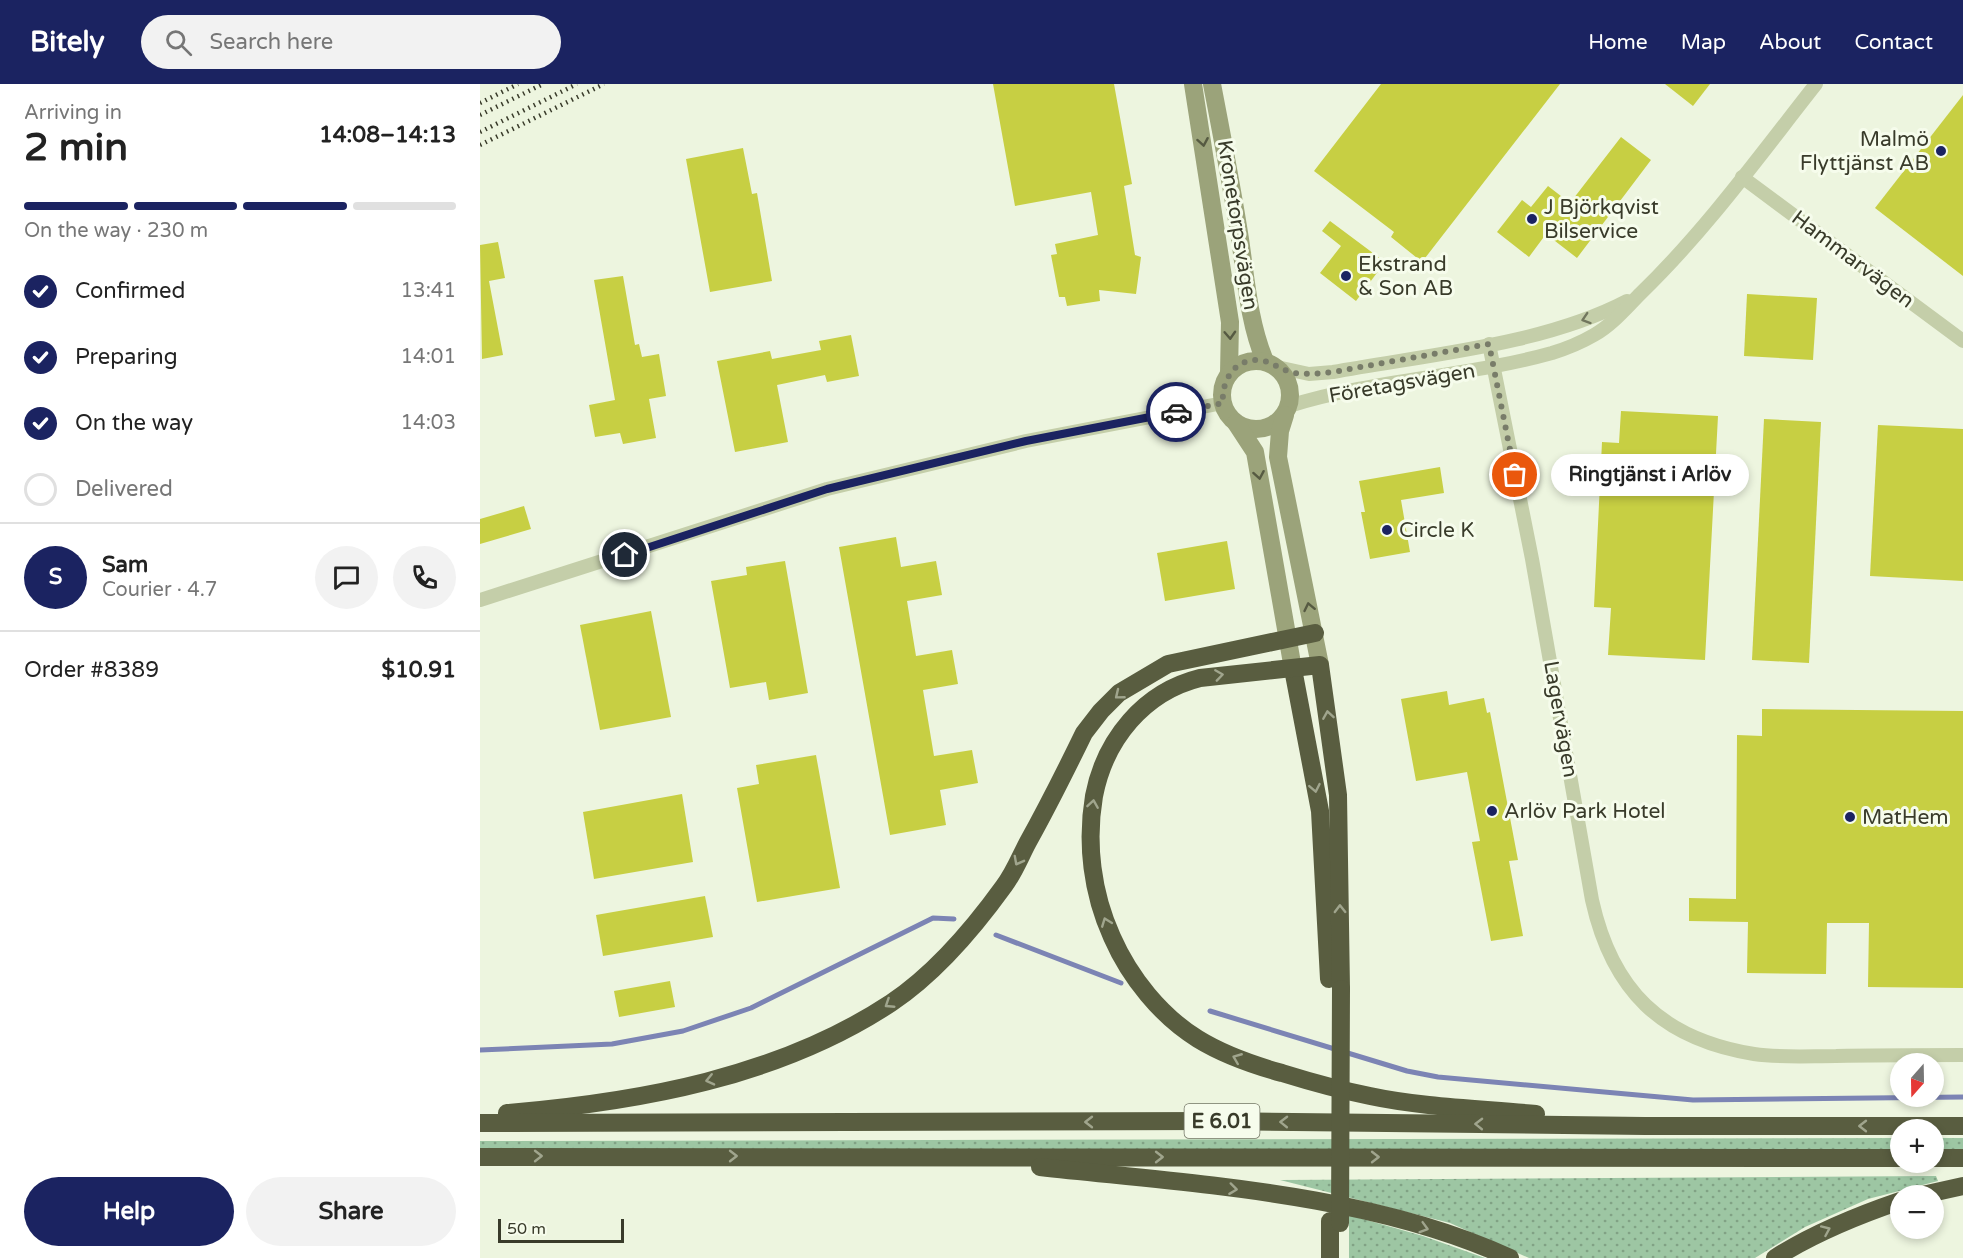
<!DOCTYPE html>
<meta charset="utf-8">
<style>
body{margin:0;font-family:"Varela Round",sans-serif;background:#f2f2f2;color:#222;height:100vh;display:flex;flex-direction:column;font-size:22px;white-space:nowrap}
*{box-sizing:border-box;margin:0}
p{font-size:20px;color:#767676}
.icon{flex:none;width:33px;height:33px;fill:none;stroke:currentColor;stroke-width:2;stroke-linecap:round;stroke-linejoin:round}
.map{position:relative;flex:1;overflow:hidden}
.sheet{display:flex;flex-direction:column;background:#fff;width:480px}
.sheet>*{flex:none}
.needle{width:39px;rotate:200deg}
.tools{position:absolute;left:1410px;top:969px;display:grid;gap:12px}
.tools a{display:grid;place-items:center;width:54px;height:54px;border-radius:50%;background:#fff;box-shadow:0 3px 9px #0003;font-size:30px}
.scale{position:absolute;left:18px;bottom:15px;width:126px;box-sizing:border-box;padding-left:6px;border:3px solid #393b2a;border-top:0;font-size:16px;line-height:21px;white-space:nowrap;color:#393b2a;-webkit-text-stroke:4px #f6fcec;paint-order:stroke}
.pin{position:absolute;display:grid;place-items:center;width:51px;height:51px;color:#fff;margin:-26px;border:3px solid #fff;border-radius:50%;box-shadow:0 2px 6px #0007}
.courier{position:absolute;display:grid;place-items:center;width:60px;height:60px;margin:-30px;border:4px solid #1b2361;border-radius:50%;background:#fff;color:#222;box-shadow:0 2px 8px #0007}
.bubble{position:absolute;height:42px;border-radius:21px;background:#fff;box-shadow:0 3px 9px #0003;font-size:20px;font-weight:700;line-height:42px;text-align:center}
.summary em{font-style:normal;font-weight:700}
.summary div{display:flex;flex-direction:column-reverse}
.summary{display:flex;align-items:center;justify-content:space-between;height:102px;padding:0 24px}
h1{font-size:39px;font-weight:700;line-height:45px}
.bar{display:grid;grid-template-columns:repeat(4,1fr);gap:9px 6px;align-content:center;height:72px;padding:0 24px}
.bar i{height:8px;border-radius:4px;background:#e0e0e0}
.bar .on{background:#1b2361}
.bar p{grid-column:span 4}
.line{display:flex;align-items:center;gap:15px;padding:0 24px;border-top:2px solid #e0e0e0}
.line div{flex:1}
.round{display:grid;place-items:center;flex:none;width:63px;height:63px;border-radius:32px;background:#f2f2f2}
ol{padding:0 24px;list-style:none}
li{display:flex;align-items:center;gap:18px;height:66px}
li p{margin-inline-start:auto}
li .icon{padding:6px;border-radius:50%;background:#1b2361;color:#fff;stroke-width:4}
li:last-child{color:#767676}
li i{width:33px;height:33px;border:3px solid #e0e0e0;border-radius:50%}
.primary-button{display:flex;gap:12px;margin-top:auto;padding:12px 24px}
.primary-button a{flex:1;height:69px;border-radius:36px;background:#1b2361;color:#fff;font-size:24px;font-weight:700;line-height:69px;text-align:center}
.primary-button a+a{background:#f2f2f2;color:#222}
header{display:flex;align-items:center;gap:36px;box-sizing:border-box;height:84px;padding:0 30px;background:#1b2361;color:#fff}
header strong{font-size:28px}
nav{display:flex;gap:33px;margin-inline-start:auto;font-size:21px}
.search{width:420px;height:54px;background:#f2f2f2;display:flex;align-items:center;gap:15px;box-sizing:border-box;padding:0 21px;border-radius:33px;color:#767676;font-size:22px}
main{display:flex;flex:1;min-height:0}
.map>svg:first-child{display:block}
</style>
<header>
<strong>Bitely</strong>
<div class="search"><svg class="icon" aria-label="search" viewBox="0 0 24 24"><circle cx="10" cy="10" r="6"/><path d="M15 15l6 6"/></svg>Search here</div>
<nav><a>Home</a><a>Map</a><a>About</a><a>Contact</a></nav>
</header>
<main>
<section class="sheet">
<div class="summary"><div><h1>2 min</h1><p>Arriving in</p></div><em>14:08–14:13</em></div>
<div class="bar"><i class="on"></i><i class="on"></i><i class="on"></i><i></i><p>On the way · 230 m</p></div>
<ol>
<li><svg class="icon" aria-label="check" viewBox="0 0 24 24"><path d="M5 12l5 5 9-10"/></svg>Confirmed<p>13:41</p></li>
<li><svg class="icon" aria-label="check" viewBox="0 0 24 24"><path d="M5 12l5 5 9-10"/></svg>Preparing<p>14:01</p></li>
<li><svg class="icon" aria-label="check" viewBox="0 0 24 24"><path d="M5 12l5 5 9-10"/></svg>On the way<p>14:03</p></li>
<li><i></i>Delivered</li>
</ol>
<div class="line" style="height:108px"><b class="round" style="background:#1b2361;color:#fff">S</b><div><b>Sam</b><p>Courier · 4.7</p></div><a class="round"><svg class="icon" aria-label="chat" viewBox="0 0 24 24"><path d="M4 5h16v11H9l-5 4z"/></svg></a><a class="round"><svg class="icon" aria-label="phone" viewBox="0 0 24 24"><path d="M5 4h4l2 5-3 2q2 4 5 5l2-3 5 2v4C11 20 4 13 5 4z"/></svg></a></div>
<div class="line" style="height:78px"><div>Order #8389</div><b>$10.91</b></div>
<div class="primary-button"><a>Help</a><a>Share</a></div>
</section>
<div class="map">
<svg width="1483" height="1174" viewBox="0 0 1483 1174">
<defs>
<pattern id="grass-dots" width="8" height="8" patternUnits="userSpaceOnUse" patternTransform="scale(1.5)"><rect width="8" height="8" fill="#9dc6a3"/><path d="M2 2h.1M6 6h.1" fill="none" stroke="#81a285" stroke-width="1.8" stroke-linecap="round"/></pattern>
</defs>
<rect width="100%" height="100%" fill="#edf5df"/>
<g fill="url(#grass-dots)">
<polygon points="1420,1054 1420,1065 0,1068 0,1057"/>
<rect x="1454" y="1054" width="29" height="11"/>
<polygon points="1456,1092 1458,1097 1388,1115 1325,1143 1275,1174 1049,1174 970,1139 800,1096"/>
<polygon points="869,1131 943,1152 1005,1174 869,1174"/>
</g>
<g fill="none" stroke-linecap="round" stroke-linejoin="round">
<g stroke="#7c84b4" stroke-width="5">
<polyline points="516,851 641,899"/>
<polyline points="730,927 927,987 958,993 1213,1016 1483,1013"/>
<polyline points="0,966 132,960 203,947 271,924 453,834 474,835"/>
</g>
</g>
<g fill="#c7cf43">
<polygon points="513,0 634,0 652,100 644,102 655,171 661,173 656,210 619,206 620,217 587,222 585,213 579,213 571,171 577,170 575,160 618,151 611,108 535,122"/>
<polygon points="901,0 1080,0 942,178 911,153 914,148 834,87"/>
<polygon points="1185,0 1230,0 1213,22"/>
<polygon points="1483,11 1483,192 1395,124"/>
<polygon points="1141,53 1171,76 1097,174 1066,150 1049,173 1017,148 1042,116 1051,123 1068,102 1090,119"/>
<polygon points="263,64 272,110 277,109 292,197 230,208 206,75"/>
<polygon points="850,137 905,178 876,217 840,189 861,162 842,147"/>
<polygon points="18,158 25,194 9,197 23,271 2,275 0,161"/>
<polygon points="143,192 155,261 159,260 162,273 179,270 186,312 169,315 176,354 143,360 140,349 115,353 109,321 135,316 114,196"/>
<polygon points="1267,210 1337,214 1333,276 1264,272"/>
<polygon points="371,251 379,292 347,298 345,291 297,301 308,358 255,368 237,277 290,267 292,275 341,266 339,257"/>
<polygon points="1141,327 1238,332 1225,576 1128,571 1131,524 1114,523 1122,358 1139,359"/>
<polygon points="1284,335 1341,338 1329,579 1272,576"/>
<polygon points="1398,341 1483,345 1483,497 1390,492"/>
<polygon points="960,383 964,409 921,416 930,468 890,475 881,428 885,428 879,397"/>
<polygon points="44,422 51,445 0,460 0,435"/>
<polygon points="416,453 421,483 456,477 462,511 427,517 436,572 472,566 478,600 443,606 454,672 492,666 498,699 460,706 466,741 410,751 359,463"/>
<polygon points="747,457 755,505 685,517 677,469"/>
<polygon points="305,477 328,609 289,616 286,598 250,604 231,497 267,491 266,483"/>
<polygon points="171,527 191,633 120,646 100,541"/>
<polygon points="967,607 969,621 1004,614 1007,629 1010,628 1038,776 1029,777 1043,852 1011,857 992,758 1000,757 987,688 936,697 921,615"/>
<polygon points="1282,625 1483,627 1483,904 1388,903 1389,839 1347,839 1346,890 1267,889 1268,838 1209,837 1209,814 1256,815 1257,651 1282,652"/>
<polygon points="336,671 360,804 277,818 257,704 279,700 276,681"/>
<polygon points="202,710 213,778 114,795 103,728"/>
<polygon points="225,812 233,853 123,872 116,831"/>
<polygon points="190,897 195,923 139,933 134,907"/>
</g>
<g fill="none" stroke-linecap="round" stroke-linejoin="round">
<g stroke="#c4cea9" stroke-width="14">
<polyline points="1262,93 1483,257"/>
<path d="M1009,260l43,215 60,341c20,90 69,139 162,154 27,4 55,2 82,2 42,-1 85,-1 127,-1"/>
<path d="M797,283l32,7 24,-2c92,-17 210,-27 294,-71"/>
<path d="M809,322c86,-27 177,-29 263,-53 13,-4 30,-11 42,-18 18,-10 32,-27 47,-42 65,-63 119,-138 175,-209"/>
<polyline points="0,516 347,405 546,357 743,319"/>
</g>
<g stroke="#9ba37a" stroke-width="18">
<polyline points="713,0 750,238 749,290"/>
<path d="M732,0c10,52 20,103 28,155 6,41 9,84 25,122"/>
<circle cx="776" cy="311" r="34"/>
<polyline points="805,331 800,347 798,373 840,581"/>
<polyline points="756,339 775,368 813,585"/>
</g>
<g stroke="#595d40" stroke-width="18">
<polyline points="813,585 840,727 849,895"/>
<path d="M861,905l-3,-194 -18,-130 -120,13c-56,14 -95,61 -106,118 -8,47 -2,97 18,141 18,41 49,79 86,102 26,16 55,26 84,34 29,9 58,17 88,23 51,11 114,13 166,18"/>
<path d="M27,1029c132,-11 272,-36 384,-110 45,-30 82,-74 113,-117 10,-13 16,-29 24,-44 20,-36 38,-72 56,-109l17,-22 18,-18 49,-29 147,-31"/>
<polyline points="0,1039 735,1037 1165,1042 1483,1042"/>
<polyline points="0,1073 1420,1074"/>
<polyline points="1454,1074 1483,1074"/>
<path d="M560,1083c152,17 330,26 470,91"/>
<polyline points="1438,1112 1483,1102"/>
<polyline points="850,1174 850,1137"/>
<path d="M1295,1174c39,-25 81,-42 125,-57"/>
</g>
<g stroke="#393b2a" stroke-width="4.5" stroke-dasharray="1.5 4.5" stroke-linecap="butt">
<polyline points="0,19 38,0"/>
<polyline points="0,31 63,0"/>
<polyline points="0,48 97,0"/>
<polyline points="0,61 124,0"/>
</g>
<polyline stroke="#595d40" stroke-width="18" points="860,1139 861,905"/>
</g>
<defs><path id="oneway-chevron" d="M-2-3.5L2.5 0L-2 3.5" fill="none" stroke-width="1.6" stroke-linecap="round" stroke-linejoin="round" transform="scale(1.5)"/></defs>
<g stroke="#565a42">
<use href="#oneway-chevron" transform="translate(723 58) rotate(80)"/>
<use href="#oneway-chevron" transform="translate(750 251) rotate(87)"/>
<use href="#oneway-chevron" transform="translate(779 391) rotate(80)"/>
<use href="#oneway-chevron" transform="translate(829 523) rotate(-102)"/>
</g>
<use stroke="#71765d" href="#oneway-chevron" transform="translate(1106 235) rotate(162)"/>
<g stroke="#a0a58d">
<use href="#oneway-chevron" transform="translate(739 591) rotate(-8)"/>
<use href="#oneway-chevron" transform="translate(639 611) rotate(141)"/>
<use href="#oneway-chevron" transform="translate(848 631) rotate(-99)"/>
<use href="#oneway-chevron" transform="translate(835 704) rotate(79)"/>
<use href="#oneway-chevron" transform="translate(613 720) rotate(-81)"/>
<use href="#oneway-chevron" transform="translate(538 777) rotate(118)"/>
<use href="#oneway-chevron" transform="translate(860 825) rotate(-91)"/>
<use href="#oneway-chevron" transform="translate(626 838) rotate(-111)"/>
<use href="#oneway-chevron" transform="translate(409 920) rotate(147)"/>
<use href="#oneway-chevron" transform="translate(757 974) rotate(-158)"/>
<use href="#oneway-chevron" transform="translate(230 996) rotate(167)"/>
<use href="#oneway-chevron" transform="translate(609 1038) rotate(180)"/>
<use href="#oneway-chevron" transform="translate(804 1038) rotate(-179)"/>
<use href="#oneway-chevron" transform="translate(999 1040) rotate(-179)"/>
<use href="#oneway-chevron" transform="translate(1383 1042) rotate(-180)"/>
<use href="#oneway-chevron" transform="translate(58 1072)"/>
<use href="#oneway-chevron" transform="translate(253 1072)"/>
<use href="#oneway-chevron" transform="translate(679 1073)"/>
<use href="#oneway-chevron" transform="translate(895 1073)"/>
<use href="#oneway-chevron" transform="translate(753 1105) rotate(7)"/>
<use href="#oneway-chevron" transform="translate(944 1144) rotate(16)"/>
<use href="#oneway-chevron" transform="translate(1346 1146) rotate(-24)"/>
</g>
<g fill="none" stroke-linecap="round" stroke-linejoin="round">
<path stroke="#787c69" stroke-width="6" stroke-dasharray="0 10.8" d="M696,328l47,-9c-2,-24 14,-48 41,-42 11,3 20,10 31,12 13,2 25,0 38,-1l156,-28 26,131"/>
<polyline stroke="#1b2361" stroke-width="8" points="145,471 347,405 546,357 696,328"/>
</g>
<g fill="#1b2361" stroke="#f6fcec" stroke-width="2">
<circle cx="1461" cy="67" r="6"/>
<circle cx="1052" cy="135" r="6"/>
<circle cx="866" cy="192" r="6"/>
<circle cx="907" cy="446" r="6"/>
<circle cx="1012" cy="727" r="6"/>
<circle cx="1370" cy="733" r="6"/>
</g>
<g text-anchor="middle" stroke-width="6" stroke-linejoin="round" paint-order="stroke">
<rect fill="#f6fcec" stroke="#727564" stroke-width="1.5" x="704.5" y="1020" width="75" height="34" rx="4.5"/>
<g font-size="20" font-weight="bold" fill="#393b2a">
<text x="742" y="1044">E 6.01</text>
</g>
<g font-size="21" fill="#393b2a" stroke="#f6fcec" text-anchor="start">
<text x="1449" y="62" text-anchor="end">Malmö<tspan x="1449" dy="24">Flyttjänst AB</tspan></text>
<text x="1064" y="130">J Björkqvist<tspan x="1064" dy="24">Bilservice</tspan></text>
<text x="878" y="187">Ekstrand<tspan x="878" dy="24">&amp; Son AB</tspan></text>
<text x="919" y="453">Circle K</text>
<text x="1024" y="734">Arlöv Park Hotel</text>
<text x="1382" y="740">MatHem</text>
</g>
<g font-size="21" fill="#393b2a" stroke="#f6fcec">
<text transform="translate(758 141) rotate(81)" y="7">Kronetorpsvägen</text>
<text transform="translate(1373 175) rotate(37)" y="7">Hammarvägen</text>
<text transform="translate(922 299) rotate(-10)" y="7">Företagsvägen</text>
<text transform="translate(1081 635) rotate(80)" y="7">Lagervägen</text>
</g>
</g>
</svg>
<div class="tools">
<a><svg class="needle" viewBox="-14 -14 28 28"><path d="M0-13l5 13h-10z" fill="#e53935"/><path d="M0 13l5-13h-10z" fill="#767676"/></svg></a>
<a>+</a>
<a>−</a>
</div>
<div class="scale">50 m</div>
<div class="pin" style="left:1035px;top:391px;background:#ea580c"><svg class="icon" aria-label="bag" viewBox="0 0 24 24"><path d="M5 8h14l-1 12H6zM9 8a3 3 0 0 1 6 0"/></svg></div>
<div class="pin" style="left:145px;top:471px;background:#1f2937"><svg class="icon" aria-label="home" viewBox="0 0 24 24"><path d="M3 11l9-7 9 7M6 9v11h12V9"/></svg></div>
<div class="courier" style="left:696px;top:328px"><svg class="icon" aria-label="car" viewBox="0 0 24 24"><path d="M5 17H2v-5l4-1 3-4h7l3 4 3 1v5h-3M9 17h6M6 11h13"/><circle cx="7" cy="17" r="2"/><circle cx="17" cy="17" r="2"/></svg></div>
<div class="bubble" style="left:1071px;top:370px;width:198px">Ringtjänst i Arlöv</div>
</div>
</main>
